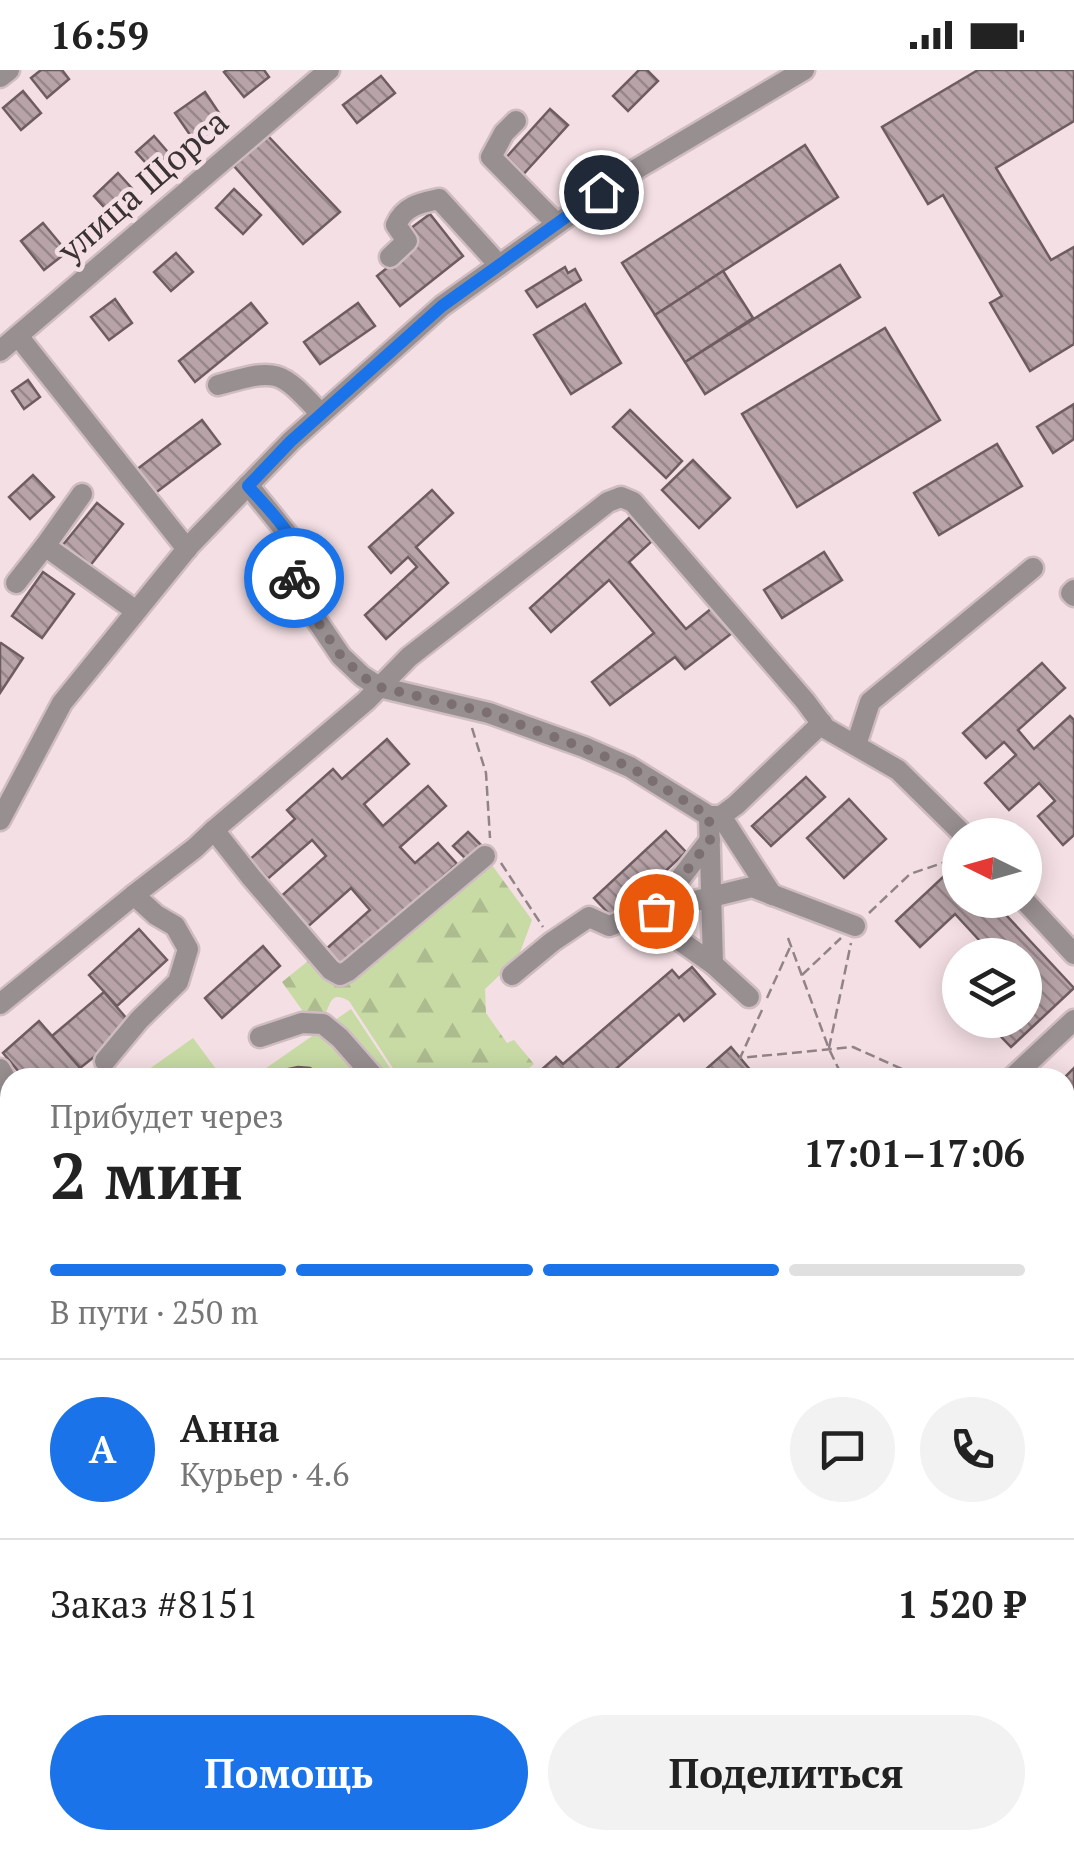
<!DOCTYPE html>
<html lang="ru">
<meta charset="utf-8">
<style>
body{margin:0;font-family:"PT Serif",serif;background:#f2f2f2;color:#222;height:100vh;display:flex;flex-direction:column;font-size:38px;white-space:nowrap}
*{box-sizing:border-box;margin:0}
p{font-size:32px;color:#767676}
.icon{flex:none;width:55px;height:55px;fill:none;stroke:currentColor;stroke-width:2;stroke-linecap:round;stroke-linejoin:round}
.map{position:relative;flex:1;overflow:hidden}
.details{position:absolute;left:0px;top:998px;width:1075px;height:782px;display:flex;flex-direction:column;background:#fff;border-radius:30px 30px 0 0;box-shadow:0 5px 25px #0003}
.details>*{flex:none}
.needle{width:65px;rotate:275deg}
.buttons{position:absolute;left:942px;top:748px;display:grid;gap:20px}
.buttons a{display:grid;place-items:center;width:100px;height:100px;border-radius:50%;background:#fff;box-shadow:0 5px 25px #0003;font-size:50px}
.pin{position:absolute;display:grid;place-items:center;width:85px;height:85px;color:#fff;margin:-42px;border:5px solid #fff;border-radius:50%;box-shadow:0 2px 10px #0007}
.courier{position:absolute;display:grid;place-items:center;width:100px;height:100px;margin:-50px;border:8px solid #1a73e8;border-radius:50%;background:#fff;color:#222;box-shadow:0 2px 12px #0007}
.headline em{font-style:normal;font-weight:700}
.headline div{display:flex;flex-direction:column-reverse}
.headline{display:flex;align-items:center;justify-content:space-between;height:170px;padding:0 50px}
h1{font-size:65px;font-weight:700;line-height:75px}
.bar{display:grid;grid-template-columns:repeat(4,1fr);gap:15px 10px;align-content:center;height:120px;padding:0 50px}
.bar i{height:12px;border-radius:8px;background:#e0e0e0}
.bar .selected{background:#1a73e8}
.bar p{grid-column:span 4}
.line{display:flex;align-items:center;gap:25px;padding:0 50px;border-top:2px solid #e0e0e0}
.line div{flex:1}
.round{display:grid;place-items:center;flex:none;width:105px;height:105px;border-radius:52px;background:#f2f2f2}
.action{display:flex;gap:20px;margin-top:auto;padding:20px 50px}
.action a{flex:1;height:115px;border-radius:60px;background:#1a73e8;color:#fff;font-size:40px;font-weight:700;line-height:115px;text-align:center}
.action a+a{background:#f2f2f2;color:#222}
.status{display:flex;justify-content:space-between;align-items:center;height:70px;padding:0 50px;background:#fff;direction:ltr}
.status svg{height:28px;fill:currentColor}
.map>svg:first-child{display:block}
</style>
<div class="status"><b>16:59</b><svg viewBox="0 0 49 12"><path d="M0 12V9h3v3zM5 12V6h3v6zM10 12V3h3v9zM15 12V0h3v12zM26 1h20v11H26zM47 4h2v5h-2z"/></svg></div>
<div class="map">
<svg width="1074" height="1779" viewBox="0 0 1074 1779">
<defs>
<pattern id="forest-firs" width="22" height="20" patternUnits="userSpaceOnUse" patternTransform="scale(2.5)"><rect width="22" height="20" fill="#c8dba5"/><path d="M5 1l3.5 6h-7zM16 11l3.5 6h-7z" fill="#adbc8f"/></pattern>
<pattern id="park-crowns" width="20" height="18" patternUnits="userSpaceOnUse" patternTransform="scale(2.5)"><rect width="20" height="18" fill="#c8dba5"/><path d="M2 6a3 3 0 1 1 6 0M12 15a3 3 0 1 1 6 0" fill="none" stroke="#adbc8f"/></pattern>
<pattern id="building-back-hatch" width="6" height="6" patternUnits="userSpaceOnUse" patternTransform="scale(2.5)"><rect width="6" height="6" fill="#b7a3a8"/><path d="M-1 5l2 2M0 0l6 6M5-1l2 2" fill="none" stroke="#96858a"/></pattern>
</defs>
<rect width="100%" height="100%" fill="#f4dfe4"/>
<path fill="url(#forest-firs)" d="M489,791l43,59 -14,38 -33,31 1,24 21,30 7,-3 20,24 -15,13 -121,-1 -49,-75c-19,-11 -18,3 -25,16h-17l-25,-35 31,-25 11,13z"/>
<g fill="url(#park-crowns)">
<polygon points="1065,1179 1074,1190 1074,1395 1065,1403"/>
<polygon points="1065,1477 1074,1488 1074,1681 1065,1671"/>
</g>
<g fill="#c8dba5">
<polygon points="351,939 396,1007 252,1008"/>
<polygon points="193,968 216,999 204,1007 138,1007"/>
</g>
<g fill="url(#building-back-hatch)" stroke="#6e5c61" stroke-width="2.5">
<polygon points="41,0 62,0 69,9 47,28 31,8"/>
<polygon points="227,0 264,0 269,7 244,27 224,2"/>
<polygon points="639,0 647,0 658,11 628,41 613,26"/>
<polygon points="978,0 1074,0 1074,51 996,98 1051,190 1074,177 1074,274 1030,301 990,233 1002,226 943,125 928,134 882,57"/>
<polygon points="381,6 395,23 357,53 343,35"/>
<polygon points="23,21 41,43 21,60 3,38"/>
<polygon points="205,22 225,52 195,72 175,43"/>
<polygon points="550,39 568,55 520,108 503,91"/>
<polygon points="154,66 173,88 155,103 136,82"/>
<polygon points="268,66 340,142 303,174 234,96"/>
<polygon points="805,75 838,127 655,245 622,193"/>
<polygon points="118,103 137,124 113,147 94,126"/>
<polygon points="234,119 261,145 243,164 216,138"/>
<polygon points="430,144 463,186 400,236 377,206 417,174 407,161"/>
<polygon points="43,153 67,182 44,200 21,171"/>
<polygon points="176,183 193,202 171,221 154,202"/>
<polygon points="840,195 860,227 705,324 685,292"/>
<polygon points="565,197 568,203 575,199 581,210 537,237 526,221"/>
<polygon points="723,201 753,248 685,292 655,245"/>
<polygon points="115,229 132,253 109,270 91,247"/>
<polygon points="251,233 267,253 195,312 179,291"/>
<polygon points="358,233 375,256 320,294 304,272"/>
<polygon points="585,234 621,293 571,324 534,265"/>
<polygon points="885,258 940,350 797,437 742,344"/>
<polygon points="28,310 40,327 24,339 12,321"/>
<polygon points="1074,334 1074,369 1053,383 1037,357"/>
<polygon points="630,340 682,391 666,408 613,357"/>
<polygon points="202,350 220,374 154,424 136,400"/>
<polygon points="997,374 1022,416 939,465 914,423"/>
<polygon points="693,390 730,428 699,458 662,420"/>
<polygon points="33,405 54,427 30,449 9,427"/>
<polygon points="432,420 453,443 416,477 448,513 386,569 365,545 417,497 408,487 391,503 369,477"/>
<polygon points="97,433 123,454 89,497 62,476"/>
<polygon points="629,448 651,472 629,492 686,559 712,538 732,563 685,599 675,587 610,635 592,612 654,563 609,510 551,562 530,538"/>
<polygon points="824,482 842,510 782,548 764,520"/>
<polygon points="43,502 74,524 42,568 12,546"/>
<polygon points="1,573 23,588 0,623 0,574"/>
<polygon points="1042,593 1065,618 1018,660 1034,679 1070,646 1074,650 1074,765 1063,775 1038,746 1055,731 1039,713 1009,740 985,713 1016,685 1004,672 986,688 963,663"/>
<polygon points="387,669 409,694 364,734 383,756 428,716 446,736 400,777 415,793 438,773 457,794 339,899 324,881 370,840 351,818 304,860 277,830 326,786 312,770 264,812 247,792 295,749 287,740 333,699 342,709"/>
<polygon points="806,707 825,727 771,776 752,756"/>
<polygon points="849,729 886,769 844,808 807,768"/>
<polygon points="666,761 686,782 614,849 594,828"/>
<polygon points="468,762 482,776 467,790 453,776"/>
<polygon points="958,793 960,795 960,830 992,830 1074,918 1011,977 985,950 1025,950 1025,885 993,885 955,844 920,877 896,851"/>
<polygon points="139,859 167,890 117,936 89,905"/>
<polygon points="263,876 280,896 222,948 205,928"/>
<polygon points="692,897 715,924 684,951 679,944 610,1004 613,1008 532,1008 556,987 563,994 672,900 679,908"/>
<polygon points="104,922 133,956 80,998 52,966"/>
<polygon points="39,951 80,998 69,1008 24,1008 3,983"/>
<polygon points="731,977 757,1008 696,1008"/>
<polygon points="298,997 310,998 327,1008 273,1008 284,1000"/>
<polygon points="1074,998 1074,1076 1065,1066 1064,1008"/>
<polygon points="1,1054 10,1068 10,1132 0,1120"/>
<polygon points="1065,1093 1074,1103 1074,1159 1065,1149"/>
<polygon points="1074,1395 1074,1488 1065,1477 1065,1403"/>
<polygon points="5,1487 10,1492 10,1537 0,1526 0,1492"/>
<polygon points="0,1668 10,1680 10,1716 2,1723 0,1720"/>
<polygon points="90,1770 137,1770 127,1779 80,1779"/>
<polygon points="267,1770 312,1770 302,1779 256,1779"/>
<polygon points="380,1770 420,1770 428,1779 387,1779"/>
<polygon points="964,1770 1013,1770 1002,1779 972,1779"/>
</g>
<g fill="none" stroke-linecap="round" stroke-linejoin="round">
<g stroke="#cfbcc1" stroke-width="25">
<g id="minor">
<polyline points="0,7 9,0"/>
<polyline points="516,51 504,63 491,87 557,154"/>
<path d="M390,187l17,-16 -11,-16c8,-19 24,-22 43,-26l60,66"/>
<polyline points="18,266 187,479"/>
<polyline points="0,281 329,0"/>
<path d="M218,315c60,-17 61,-16 103,29"/>
<polyline points="248,415 290,467 297,483 293,502 296,520 341,586 362,606 379,617 489,643 584,677 630,697 709,746 721,746 736,735 822,653"/>
<polyline points="82,424 45,476 136,541"/>
<polyline points="16,513 45,476"/>
<polyline points="1074,520 1071,523 1074,526"/>
<polyline points="856,675 870,632 1033,498"/>
<polyline points="709,746 713,894 749,927"/>
<polyline points="721,746 772,825"/>
<polyline points="0,750 62,633 190,475 291,371 442,236 623,107 804,0"/>
<polyline points="214,760 366,631 409,587 608,432 621,427 633,432 805,631 825,658 898,700 964,765"/>
<polyline points="134,825 195,778 214,760 251,807 331,900 340,905 348,901 485,786"/>
<polyline points="1024,830 1074,884"/>
<polyline points="655,841 710,770"/>
<polyline points="642,844 713,894"/>
<polyline points="512,905 552,872 589,847 609,856 642,844 752,817 855,856"/>
<polyline points="0,934 134,825 156,845 175,856 188,879 178,912 139,950 105,991"/>
<polyline points="260,967 302,953 323,954 340,968 375,1008"/>
<polyline points="0,999 9,1015 6,1023 0,1028"/>
<polyline points="1012,1008 1074,950"/>
<polyline points="0,1159 10,1151"/>
<polyline points="0,1197 10,1210"/>
<polyline points="1065,1343 1074,1335"/>
<polyline points="0,1550 7,1557 0,1574"/>
<polyline points="0,1585 10,1597"/>
<polyline points="1065,1591 1074,1602"/>
<polyline points="0,1747 10,1760"/>
<polyline points="19,1770 26,1779"/>
<polyline points="357,1770 365,1779"/>
<polyline points="474,1770 480,1779"/>
<polyline points="136,1779 145,1770"/>
<polyline points="250,1779 260,1770"/>
<polyline points="554,1779 565,1770"/>
</g>
</g>
<g stroke="#918387" stroke-width="2.5" stroke-dasharray="10 5" stroke-linecap="butt">
<polyline points="472,658 486,703 490,768"/>
<polyline points="501,793 543,857"/>
<polyline points="869,843 910,804 960,787"/>
<polyline points="788,868 829,979 843,1008"/>
<polyline points="802,905 841,868"/>
<polyline points="767,928 791,875"/>
<polyline points="762,940 740,988 853,977 922,1008"/>
<polyline points="829,978 851,873"/>
<polyline points="933,1008 947,1001"/>
<polyline points="1065,1252 1074,1251"/>
<polyline points="501,1770 507,1779"/>
</g>
<use href="#minor" stroke="#988f91" stroke-width="20"/>
</g>
<g fill="none" stroke-linecap="round" stroke-linejoin="round">
<polyline stroke="#7b6f72" stroke-width="10" stroke-dasharray="0 18" points="294,508 296,520 341,586 362,606 379,617 489,643 584,678 630,697 709,746 710,770 656,841"/>
<path stroke="#1a73e8" stroke-width="12" d="M294,508c0,-8 4,-17 3,-25 -2,-18 -37,-53 -49,-67l43,-45 151,-135 159,-114"/>
</g>
<g text-anchor="middle" stroke-width="9" stroke-linejoin="round" paint-order="stroke">
<g font-size="35" fill="#3a3235" stroke="#f4dfe4">
<text transform="translate(143 116) rotate(-41)" y="12">улица Щорса</text>
</g>
</g>
</svg>
<div class="buttons">
<a><svg class="needle" viewBox="-14 -14 28 28"><path d="M0-13l5 13h-10z" fill="#e53935"/><path d="M0 13l5-13h-10z" fill="#767676"/></svg></a>
<a><svg class="icon" aria-label="layers" viewBox="0 0 24 24"><path d="M12 4l9 5-9 5-9-5zM3 14l9 5 9-5"/></svg></a>
</div>
<div class="pin" style="left:656px;top:841px;background:#ea580c"><svg class="icon" aria-label="bag" viewBox="0 0 24 24"><path d="M5 8h14l-1 12H6zM9 8a3 3 0 0 1 6 0"/></svg></div>
<div class="pin" style="left:601px;top:122px;background:#1f2937"><svg class="icon" aria-label="home" viewBox="0 0 24 24"><path d="M3 11l9-7 9 7M6 9v11h12V9"/></svg></div>
<div class="courier" style="left:294px;top:508px"><svg class="icon" aria-label="bike" viewBox="0 0 24 24"><circle cx="6" cy="16" r="4"/><circle cx="18" cy="16" r="4"/><path d="M6 16l4-8h5l3 8M10 8l3 8H6M13 5h3"/></svg></div>
<section class="details">
<div class="headline"><div><h1>2 мин</h1><p>Прибудет через</p></div><em>17:01–17:06</em></div>
<div class="bar"><i class="selected"></i><i class="selected"></i><i class="selected"></i><i></i><p>В пути · 250 m</p></div>
<div class="line" style="height:180px"><b class="round" style="background:#1a73e8;color:#fff">А</b><div><b>Анна</b><p>Курьер · 4.6</p></div><a class="round"><svg class="icon" aria-label="chat" viewBox="0 0 24 24"><path d="M4 5h16v11H9l-5 4z"/></svg></a><a class="round"><svg class="icon" aria-label="phone" viewBox="0 0 24 24"><path d="M5 4h4l2 5-3 2q2 4 5 5l2-3 5 2v4C11 20 4 13 5 4z"/></svg></a></div>
<div class="line" style="height:130px"><div>Заказ #8151</div><b>1 520 ₽</b></div>
<div class="action"><a>Помощь</a><a>Поделиться</a></div>
</section>
</div>
